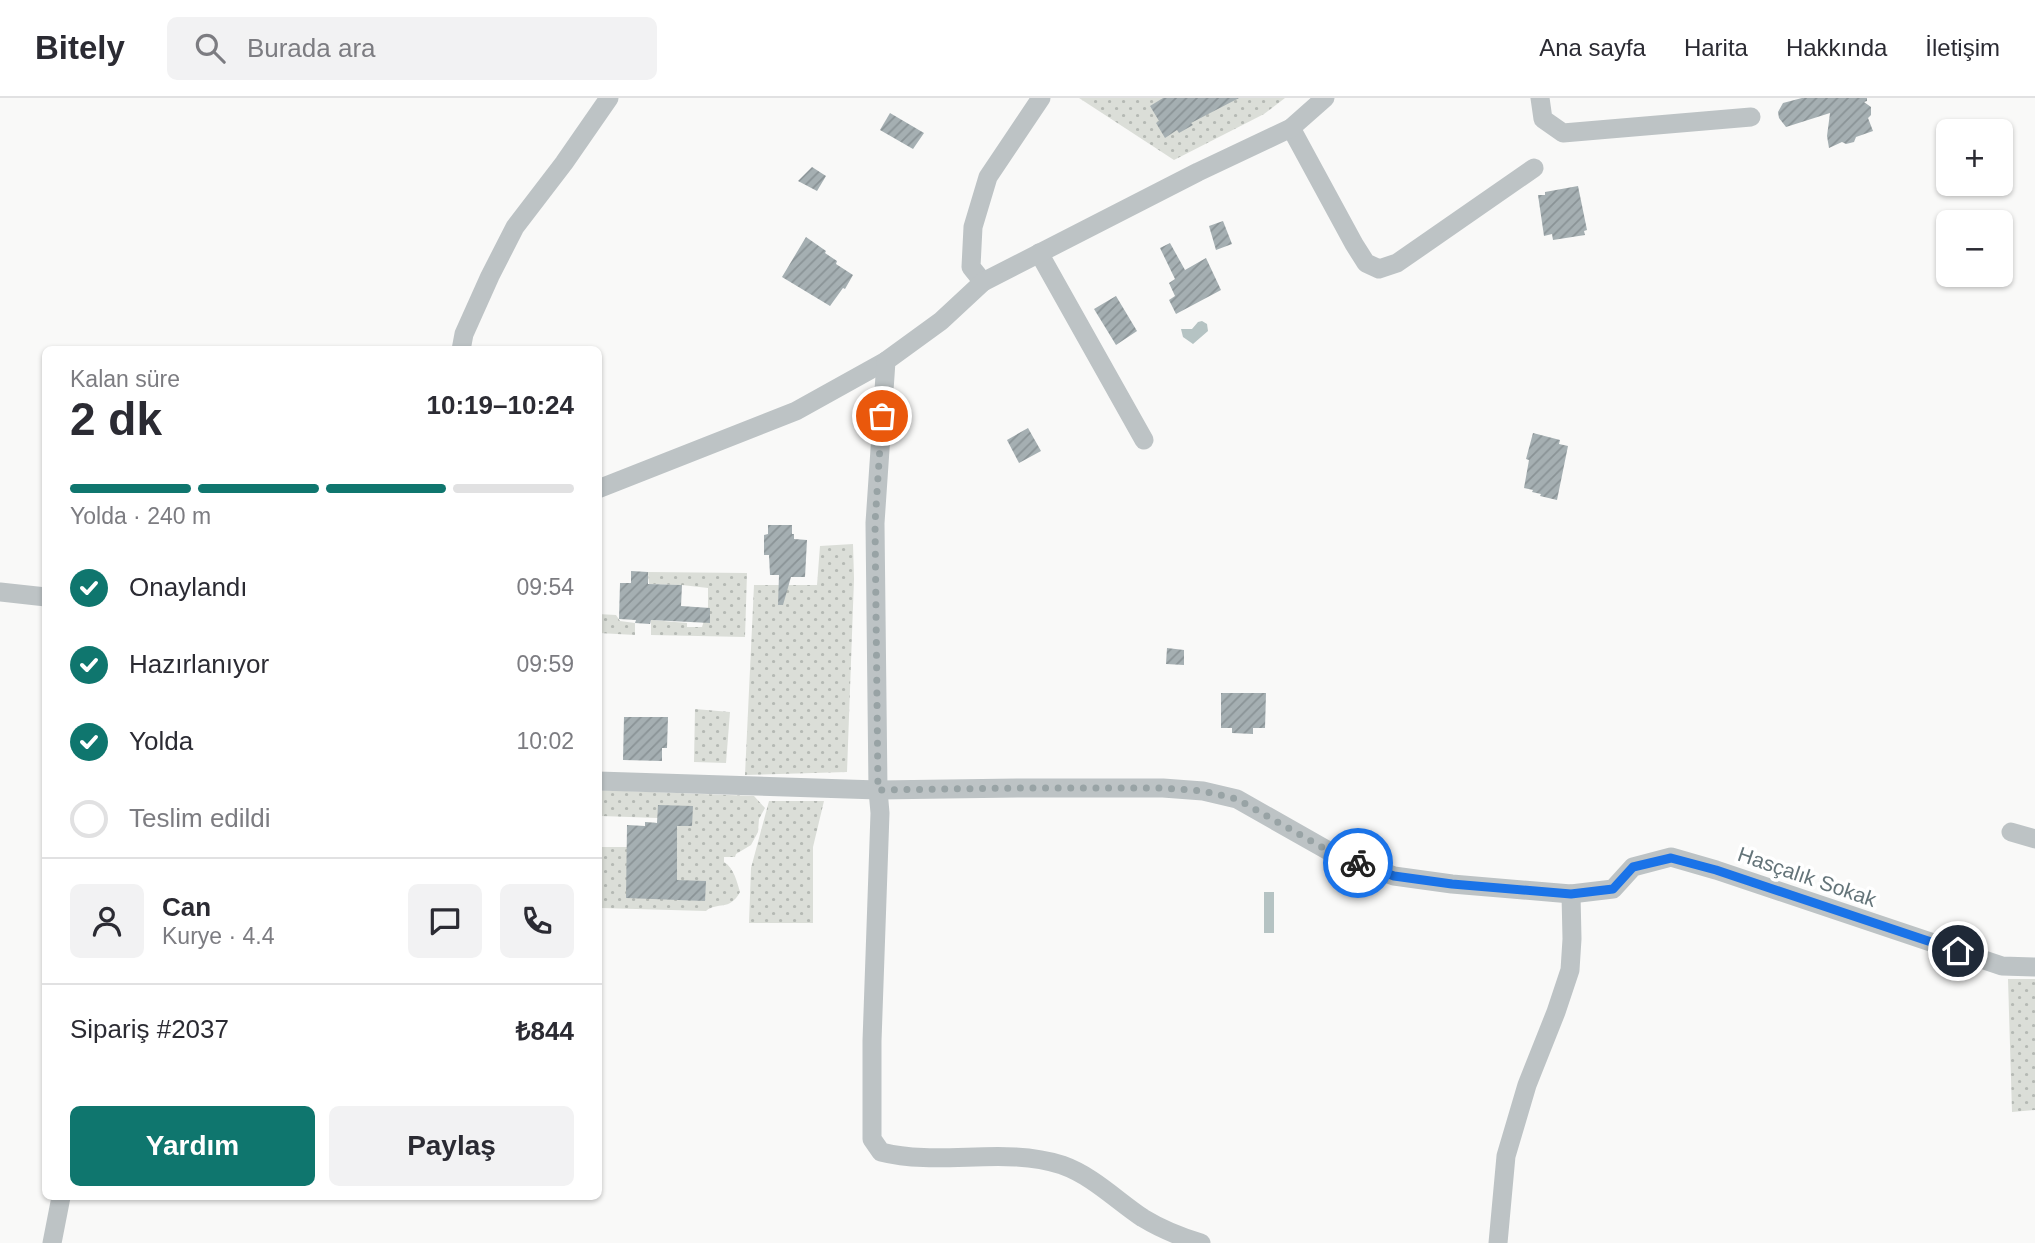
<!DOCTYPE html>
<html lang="tr">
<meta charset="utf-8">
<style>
body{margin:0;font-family:Arial,sans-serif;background:#f2f2f3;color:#2b2b33;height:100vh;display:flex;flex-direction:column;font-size:26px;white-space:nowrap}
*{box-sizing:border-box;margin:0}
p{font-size:23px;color:#7c7c81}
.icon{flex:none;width:38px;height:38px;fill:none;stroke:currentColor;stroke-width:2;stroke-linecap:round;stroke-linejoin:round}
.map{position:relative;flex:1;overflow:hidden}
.panel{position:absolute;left:42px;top:248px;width:560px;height:854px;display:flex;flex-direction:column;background:#fff;border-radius:10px;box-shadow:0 2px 5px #0004}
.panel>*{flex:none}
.tools{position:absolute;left:1936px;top:21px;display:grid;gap:14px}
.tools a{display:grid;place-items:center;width:77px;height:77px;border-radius:10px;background:#fff;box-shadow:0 2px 5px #0004;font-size:35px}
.pin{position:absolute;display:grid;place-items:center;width:60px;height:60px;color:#fff;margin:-30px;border:4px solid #fff;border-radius:50%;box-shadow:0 2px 7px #0007}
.courier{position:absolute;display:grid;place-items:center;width:70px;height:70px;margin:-35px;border:5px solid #1a73e8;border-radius:50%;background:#fff;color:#222;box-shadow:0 2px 9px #0007}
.overview em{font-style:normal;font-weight:600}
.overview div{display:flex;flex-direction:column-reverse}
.overview{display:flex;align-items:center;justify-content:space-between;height:119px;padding:0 28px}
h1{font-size:46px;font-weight:600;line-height:52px}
.bar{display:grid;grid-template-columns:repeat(4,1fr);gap:10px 7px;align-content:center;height:84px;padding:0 28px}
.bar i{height:9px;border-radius:5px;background:#e1e1e2}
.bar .selected{background:#0f766e}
.bar p{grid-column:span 4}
.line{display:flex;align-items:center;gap:18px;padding:0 28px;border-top:2px solid #e1e1e2}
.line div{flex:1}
.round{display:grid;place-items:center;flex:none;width:74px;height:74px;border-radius:10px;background:#f2f2f3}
ol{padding:0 28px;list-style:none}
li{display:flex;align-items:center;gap:21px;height:77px}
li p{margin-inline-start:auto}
li .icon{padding:7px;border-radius:50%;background:#0f766e;color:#fff;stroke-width:4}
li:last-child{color:#7c7c81}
li i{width:38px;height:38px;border:4px solid #e1e1e2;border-radius:50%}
.primary-button{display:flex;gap:14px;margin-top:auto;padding:14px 28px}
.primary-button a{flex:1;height:80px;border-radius:10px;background:#0f766e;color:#fff;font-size:28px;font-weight:600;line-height:80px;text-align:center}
.primary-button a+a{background:#f2f2f3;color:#2b2b33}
header{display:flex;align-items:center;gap:42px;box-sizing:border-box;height:98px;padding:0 35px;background:#fff;border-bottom:2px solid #e1e1e2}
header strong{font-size:33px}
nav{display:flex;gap:38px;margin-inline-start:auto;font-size:24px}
.search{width:490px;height:63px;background:#f2f2f3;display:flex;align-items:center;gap:18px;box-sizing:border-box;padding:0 24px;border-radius:10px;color:#7c7c81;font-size:26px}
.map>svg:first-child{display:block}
</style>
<header>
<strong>Bitely</strong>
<div class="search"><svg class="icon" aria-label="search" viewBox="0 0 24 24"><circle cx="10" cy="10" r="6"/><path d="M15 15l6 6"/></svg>Burada ara</div>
<nav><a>Ana sayfa</a><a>Harita</a><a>Hakkında</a><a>İletişim</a></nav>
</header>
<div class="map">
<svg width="2035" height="1145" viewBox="0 0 2035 1145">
<defs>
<pattern id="green-dots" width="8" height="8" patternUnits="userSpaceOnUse" patternTransform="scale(1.75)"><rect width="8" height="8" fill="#dbded8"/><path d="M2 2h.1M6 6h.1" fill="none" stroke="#b5b9b4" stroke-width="1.8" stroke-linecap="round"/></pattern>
<pattern id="building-hatch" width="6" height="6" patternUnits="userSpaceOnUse" patternTransform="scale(1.75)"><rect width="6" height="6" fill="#a5afb2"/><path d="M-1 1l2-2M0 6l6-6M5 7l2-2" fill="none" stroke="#8a9396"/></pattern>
</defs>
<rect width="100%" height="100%" fill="#f9f9f8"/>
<g fill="url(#green-dots)">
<polygon points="1079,0 1285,0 1264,16 1174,62"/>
<polygon points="853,446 854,481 847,674 745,677 754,487 817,487 820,448"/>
<polygon points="648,474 747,475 745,539 651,537 651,522 687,525 687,529 702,529 708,510 708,490 682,487 649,486"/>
<polygon points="598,516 616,517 620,523 635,525 635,537 599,535"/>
<polygon points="695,611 730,614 726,665 694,664"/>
<path d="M600,692l154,6 11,12 -6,11 -1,13 -7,13 -15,9 -1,3h-11v5c10,6 13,20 16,30 -11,20 -22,9 -34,19l-105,-3v-61h26v-20l18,-1v-4l12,1 1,-5 -57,-2z"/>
<polygon points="769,703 824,703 813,749 813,825 749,825 751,770"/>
<polygon points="2008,881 2035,881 2035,1012 2012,1014"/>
</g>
<g fill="#b5c3c3">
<polygon points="1202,223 1207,226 1208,233 1193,246 1183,239 1181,231 1192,231 1198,224"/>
<rect x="1264" y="794" width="10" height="41"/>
</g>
<g fill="url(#building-hatch)">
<polygon points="1163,0 1239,0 1191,25 1193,27 1179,35 1177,32 1165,40 1156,25 1159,23 1150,8"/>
<polygon points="1802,0 1867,0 1867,3 1864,4 1871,9 1871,17 1868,20 1873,33 1856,39 1854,44 1846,46 1842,44 1829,50 1827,38 1830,15 1786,29 1779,20 1778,14 1783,5"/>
<polygon points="890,15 924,35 913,51 880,32"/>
<polygon points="812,69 826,78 817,93 798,83"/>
<polygon points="1578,88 1587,132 1584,133 1585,137 1553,142 1552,136 1544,138 1538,97 1545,97 1545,94"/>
<polygon points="1223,123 1232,146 1216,152 1209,128"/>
<polygon points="806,139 826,153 825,155 837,163 836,166 853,177 845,191 843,190 830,208 782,179"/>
<polygon points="1170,145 1185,172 1206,160 1221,192 1176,216 1169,202 1175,198 1169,185 1175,181 1160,150"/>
<polygon points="1116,198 1137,233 1116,247 1094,211"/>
<polygon points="1028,330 1041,353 1019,365 1007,342"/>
<polygon points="1533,335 1560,342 1559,346 1568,348 1557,402 1540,398 1541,396 1532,394 1533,392 1524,390 1529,362 1526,361"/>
<polygon points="768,427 792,427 792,436 794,436 794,441 807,442 805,479 791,479 783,507 778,507 779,477 770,477 769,457 764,457 764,437 768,436"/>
<polygon points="631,473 648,474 648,486 682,487 681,508 710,510 710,525 651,522 650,526 635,525 636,522 619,521 620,485 631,485"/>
<polygon points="1167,550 1184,552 1184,567 1166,566"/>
<polygon points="1221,595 1266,595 1265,630 1253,630 1253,636 1232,635 1232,630 1221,630"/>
<polygon points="624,619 668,619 667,650 662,650 662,663 623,662"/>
<polygon points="658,707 693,708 692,728 677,728 677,782 706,783 705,803 626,800 627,727 645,728 645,724 657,725"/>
</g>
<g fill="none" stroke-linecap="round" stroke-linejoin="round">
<g stroke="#bdc3c5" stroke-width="19">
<polyline points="1540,0 1543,21 1563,35 1751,19"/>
<polyline points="1291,30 1354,146 1366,165 1379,171 1397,165 1534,70"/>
<polyline points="1039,155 1144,342"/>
<polyline points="983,184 971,169 973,129 988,79 1041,0"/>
<polyline points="461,252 464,236 490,178 515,129 564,65 609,0"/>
<polyline points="598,391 796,313 886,263"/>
<polyline points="0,494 46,499"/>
<polyline points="598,683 878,692 1017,690 1163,690 1203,693 1237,701 1334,756 1394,778 1452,786 1571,796 1613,791 1633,769 1671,759 1716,772 2002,868 2035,869"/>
<polyline points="2011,734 2035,741"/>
<polyline points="52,1145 61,1099"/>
<path d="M1201,1145c-20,-6 -40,-14 -58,-25 -27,-18 -50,-42 -81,-53 -58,-19 -122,2 -181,-13l-9,-13v-98l8,-228 -2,-23 -3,-267 11,-162 55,-40 42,-39 215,-110 93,-44 34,-30"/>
<polyline points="1498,1145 1506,1058 1527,987 1556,914 1570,872 1572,841 1571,796"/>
</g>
</g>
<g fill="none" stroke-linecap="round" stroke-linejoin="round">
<polyline stroke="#98a3a5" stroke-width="7" stroke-dasharray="0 12.6" points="882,318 875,425 878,692 1017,690 1163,690 1203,693 1237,701 1334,756 1358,765"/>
<polyline stroke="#1a73e8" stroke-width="9" points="1358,765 1394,778 1452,786 1571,796 1613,791 1633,769 1671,760 1716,772 1958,853"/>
</g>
<g text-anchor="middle" stroke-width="7" stroke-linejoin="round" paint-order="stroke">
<g font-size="21" fill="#647479" stroke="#fff">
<text transform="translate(1807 779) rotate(19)" y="7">Hasçalık Sokak</text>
</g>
</g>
</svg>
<div class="tools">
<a>+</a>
<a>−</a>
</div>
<div class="pin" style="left:882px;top:318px;background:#ea580c"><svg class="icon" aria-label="bag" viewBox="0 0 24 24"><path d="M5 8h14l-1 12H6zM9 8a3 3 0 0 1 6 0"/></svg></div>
<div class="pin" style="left:1958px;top:853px;background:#1f2937"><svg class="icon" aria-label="home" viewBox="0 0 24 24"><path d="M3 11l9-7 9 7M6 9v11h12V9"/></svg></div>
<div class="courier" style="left:1358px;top:765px"><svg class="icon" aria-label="bike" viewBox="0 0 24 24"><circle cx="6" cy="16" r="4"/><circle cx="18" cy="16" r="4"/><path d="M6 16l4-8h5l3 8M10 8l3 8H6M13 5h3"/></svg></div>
<section class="panel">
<div class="overview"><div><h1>2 dk</h1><p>Kalan süre</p></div><em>10:19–10:24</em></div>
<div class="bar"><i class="selected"></i><i class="selected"></i><i class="selected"></i><i></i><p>Yolda · 240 m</p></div>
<ol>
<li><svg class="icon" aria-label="check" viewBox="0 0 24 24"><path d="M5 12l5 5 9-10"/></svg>Onaylandı<p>09:54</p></li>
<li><svg class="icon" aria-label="check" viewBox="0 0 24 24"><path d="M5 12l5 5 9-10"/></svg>Hazırlanıyor<p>09:59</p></li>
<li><svg class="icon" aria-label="check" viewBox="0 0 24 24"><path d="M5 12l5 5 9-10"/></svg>Yolda<p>10:02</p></li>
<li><i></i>Teslim edildi</li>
</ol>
<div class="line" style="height:126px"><a class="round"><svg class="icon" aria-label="person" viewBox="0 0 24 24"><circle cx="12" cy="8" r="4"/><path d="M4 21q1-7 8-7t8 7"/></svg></a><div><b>Can</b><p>Kurye · 4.4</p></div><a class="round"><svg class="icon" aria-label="chat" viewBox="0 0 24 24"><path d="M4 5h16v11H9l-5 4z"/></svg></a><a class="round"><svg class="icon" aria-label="phone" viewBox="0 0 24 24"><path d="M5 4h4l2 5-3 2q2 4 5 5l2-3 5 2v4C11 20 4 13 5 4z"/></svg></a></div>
<div class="line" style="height:91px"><div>Sipariş #2037</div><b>₺844</b></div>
<div class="primary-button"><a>Yardım</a><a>Paylaş</a></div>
</section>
</div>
